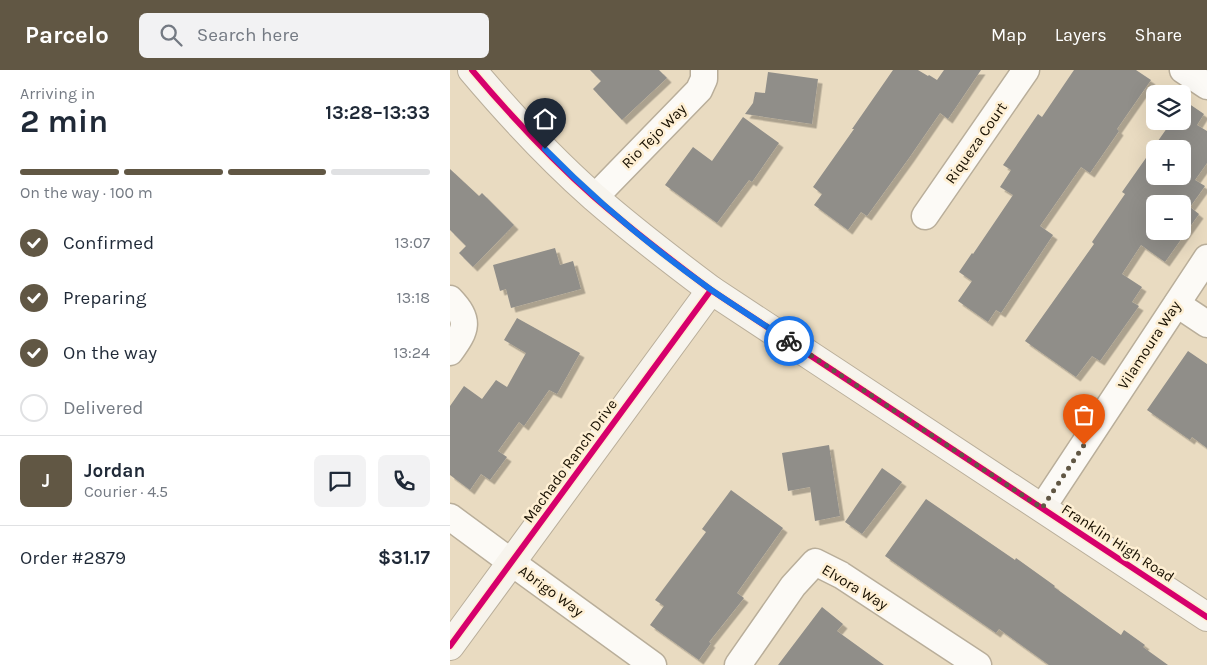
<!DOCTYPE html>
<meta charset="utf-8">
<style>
body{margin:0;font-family:Karla,sans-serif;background:#f2f2f3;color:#1f2937;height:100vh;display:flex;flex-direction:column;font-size:19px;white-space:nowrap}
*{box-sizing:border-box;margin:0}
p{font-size:16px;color:#747a83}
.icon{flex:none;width:28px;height:28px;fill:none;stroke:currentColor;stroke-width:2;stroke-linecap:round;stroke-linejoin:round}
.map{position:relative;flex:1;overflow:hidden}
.details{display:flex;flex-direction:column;background:#fff;width:450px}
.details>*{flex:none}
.buttons{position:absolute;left:696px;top:15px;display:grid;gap:10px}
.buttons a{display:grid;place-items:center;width:45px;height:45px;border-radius:8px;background:#fff;box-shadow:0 5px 20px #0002;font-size:25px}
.pin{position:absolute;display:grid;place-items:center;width:42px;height:42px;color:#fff;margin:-51px -21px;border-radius:50% 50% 50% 0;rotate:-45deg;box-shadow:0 0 5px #0007}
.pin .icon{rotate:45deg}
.courier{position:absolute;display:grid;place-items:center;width:50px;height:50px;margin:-25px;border:4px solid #1a73e8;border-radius:50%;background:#fff;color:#222;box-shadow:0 1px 6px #0007}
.summary em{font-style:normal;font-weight:700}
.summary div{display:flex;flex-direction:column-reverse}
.summary{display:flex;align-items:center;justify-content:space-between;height:85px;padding:0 20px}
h1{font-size:32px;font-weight:700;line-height:38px}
.bar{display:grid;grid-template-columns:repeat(4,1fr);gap:8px 5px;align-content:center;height:60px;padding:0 20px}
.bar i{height:6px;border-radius:4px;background:#e0e1e3}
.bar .active{background:#615744}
.bar p{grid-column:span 4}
.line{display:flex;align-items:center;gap:12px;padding:0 20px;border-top:1px solid #e0e1e3}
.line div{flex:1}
.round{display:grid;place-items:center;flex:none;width:52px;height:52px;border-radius:8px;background:#f2f2f3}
ol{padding:0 20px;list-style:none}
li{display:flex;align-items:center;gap:15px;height:55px}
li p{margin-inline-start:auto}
li .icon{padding:5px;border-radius:50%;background:#615744;color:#fff;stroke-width:4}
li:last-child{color:#747a83}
li i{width:28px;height:28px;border:2px solid #e0e1e3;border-radius:50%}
header{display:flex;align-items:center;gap:30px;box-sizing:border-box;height:70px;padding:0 25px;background:#615744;color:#fff}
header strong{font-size:24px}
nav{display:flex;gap:28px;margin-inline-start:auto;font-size:18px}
.search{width:350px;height:45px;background:#f2f2f3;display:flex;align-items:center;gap:12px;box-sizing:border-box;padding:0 18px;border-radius:8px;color:#747a83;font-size:19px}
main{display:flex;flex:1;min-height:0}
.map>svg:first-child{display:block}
</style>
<header>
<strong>Parcelo</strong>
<div class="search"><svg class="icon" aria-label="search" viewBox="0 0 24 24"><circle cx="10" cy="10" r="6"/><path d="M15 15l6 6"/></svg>Search here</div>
<nav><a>Map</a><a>Layers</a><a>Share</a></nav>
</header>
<main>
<section class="details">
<div class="summary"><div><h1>2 min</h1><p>Arriving in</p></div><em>13:28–13:33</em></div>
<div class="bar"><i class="active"></i><i class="active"></i><i class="active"></i><i></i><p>On the way · 100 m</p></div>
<ol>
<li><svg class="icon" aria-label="check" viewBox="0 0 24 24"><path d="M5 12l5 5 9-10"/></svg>Confirmed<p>13:07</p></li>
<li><svg class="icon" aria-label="check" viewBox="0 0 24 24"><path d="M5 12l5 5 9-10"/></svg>Preparing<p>13:18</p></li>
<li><svg class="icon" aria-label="check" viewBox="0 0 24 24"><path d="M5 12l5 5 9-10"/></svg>On the way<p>13:24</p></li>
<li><i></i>Delivered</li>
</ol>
<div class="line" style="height:90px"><b class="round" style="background:#615744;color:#fff">J</b><div><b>Jordan</b><p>Courier · 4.5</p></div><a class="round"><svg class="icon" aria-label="chat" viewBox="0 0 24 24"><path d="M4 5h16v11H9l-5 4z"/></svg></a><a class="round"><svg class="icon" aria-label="phone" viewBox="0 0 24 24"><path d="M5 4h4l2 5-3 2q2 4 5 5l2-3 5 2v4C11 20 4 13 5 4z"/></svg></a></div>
<div class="line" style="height:65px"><div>Order #2879</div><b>$31.17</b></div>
</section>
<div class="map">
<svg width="757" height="595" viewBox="0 0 757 595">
<defs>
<filter id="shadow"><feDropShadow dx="4.5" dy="4.5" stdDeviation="0" flood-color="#0004"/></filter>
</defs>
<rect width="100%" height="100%" fill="#e9dbc1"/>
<g fill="#908e89" fill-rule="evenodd" filter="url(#shadow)">
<polygon points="140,0 209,0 217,8 172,50 143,19 151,11"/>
<polygon points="443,0 468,0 478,6 479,5 487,10 494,0 531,0 498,49 490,43 459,88 417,146 411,142 398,160 364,135 372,124 363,117 404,59 402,59"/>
<polygon points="624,0 686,0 701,10 667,59 669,61 640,103 631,97 590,156 603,165 551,243 546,240 538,252 508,231 522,211 509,202 522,183 523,184 563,125 550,117 561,100 553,95 588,44 592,47"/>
<polygon points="318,2 368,9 362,54 295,44 303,33 305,22 315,23"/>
<path d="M732,29l22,15 -7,11 10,6v32l-12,17 10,6 -15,21 9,7 -34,48 -24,-17 -19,29 20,13 -10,15 7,4 -39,55 -8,-5 -16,21 -51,-36 69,-97 -2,-2 33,-48 -3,-2 50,-71h10zM705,79h27v27h-27zM705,134h27v27h-27z"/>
<polygon points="293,47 329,73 302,112 299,110 267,153 215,115 243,77 262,91"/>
<polygon points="0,99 29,126 32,123 64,155 23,197 9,183 16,176 0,160"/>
<polygon points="105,178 110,195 123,191 131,219 61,238 56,219 50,221 43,195"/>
<polygon points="67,248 130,283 107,324 99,320 74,356 69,352 48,381 57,387 40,410 31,404 20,420 0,405 0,336 14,316 32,329 46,310 57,317 76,283 54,270"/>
<polygon points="738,281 757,294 757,378 742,367 740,370 697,340"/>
<polygon points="379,375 390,446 365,451 360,417 338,421 332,383"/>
<polygon points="432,398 452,412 412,464 395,452"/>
<polygon points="281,420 333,458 287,523 294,528 259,572 261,573 249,590 200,555 214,536 205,530 256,462 252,459"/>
<polygon points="476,429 565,490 566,488 605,516 604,517 671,565 674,560 695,575 693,577 718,595 599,595 549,559 546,563 478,516 435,486"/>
<polygon points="372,537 393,554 387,561 434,595 328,595"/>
</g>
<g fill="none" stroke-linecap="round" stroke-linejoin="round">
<g stroke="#b9ae9a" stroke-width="29">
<g id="street">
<polyline points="733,0 757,16"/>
<polyline points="145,127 249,20 254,9 254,0"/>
<polyline points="475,146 576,0"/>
<path d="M0,229c20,21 17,30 0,53"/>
<polyline points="727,234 757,254"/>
<polyline points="592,438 757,188"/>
<polyline points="0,447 61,492 203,595"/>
<polyline points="288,595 343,516 365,492 391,505 528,595"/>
</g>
</g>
<g stroke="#b9ae9a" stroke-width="30">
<g id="secondary">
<path d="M22,0c38,45 78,88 122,127 38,33 77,63 117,93l496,327"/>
<polyline points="0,576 261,220"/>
</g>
</g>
<use href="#street" stroke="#fcfaf6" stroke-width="26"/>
<use href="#secondary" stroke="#f7f4ed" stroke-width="28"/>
<g stroke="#feefd3" stroke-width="9">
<g id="cycleway">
<path d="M22,0c38,45 78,88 122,127 38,33 77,63 117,93l496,327"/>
<polyline points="0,576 261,220"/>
</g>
</g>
<use href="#cycleway" stroke="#d6006c" stroke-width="6"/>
</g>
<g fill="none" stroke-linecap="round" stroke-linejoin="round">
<polyline stroke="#615744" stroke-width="5" stroke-dasharray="0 9" points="339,271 592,438 634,375"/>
<path stroke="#1a73e8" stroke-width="6" d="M95,79c51,52 106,98 165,140 26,18 53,35 79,52"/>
</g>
<g text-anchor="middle" stroke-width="5" stroke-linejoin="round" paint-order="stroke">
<g font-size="15" fill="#181001" stroke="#feefd3">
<text transform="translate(204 66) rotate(-45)" y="5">Rio Tejo Way</text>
<text transform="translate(526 73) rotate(-55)" y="5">Riqueza Court</text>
<text transform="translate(699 275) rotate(-57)" y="5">Vilamoura Way</text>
<text transform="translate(120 391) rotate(-54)" y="5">Machado Ranch Drive</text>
<text transform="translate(668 473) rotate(33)" y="5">Franklin High Road</text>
<text transform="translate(405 517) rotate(31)" y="5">Elvora Way</text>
<text transform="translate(101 521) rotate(36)" y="5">Abrigo Way</text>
</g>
</g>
</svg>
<div class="buttons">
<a><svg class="icon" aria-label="layers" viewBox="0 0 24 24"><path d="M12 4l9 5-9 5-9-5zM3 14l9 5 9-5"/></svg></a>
<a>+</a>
<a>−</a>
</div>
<div class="pin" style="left:634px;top:375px;background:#ea580c"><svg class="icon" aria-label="bag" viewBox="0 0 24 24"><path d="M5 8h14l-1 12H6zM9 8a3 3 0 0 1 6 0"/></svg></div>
<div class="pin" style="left:95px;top:79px;background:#1f2937"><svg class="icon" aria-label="home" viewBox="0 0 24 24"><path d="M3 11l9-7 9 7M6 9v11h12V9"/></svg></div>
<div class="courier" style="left:339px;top:271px"><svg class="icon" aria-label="bike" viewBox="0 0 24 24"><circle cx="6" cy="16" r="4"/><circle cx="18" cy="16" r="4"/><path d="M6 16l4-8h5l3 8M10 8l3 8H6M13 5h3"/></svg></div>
</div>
</main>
